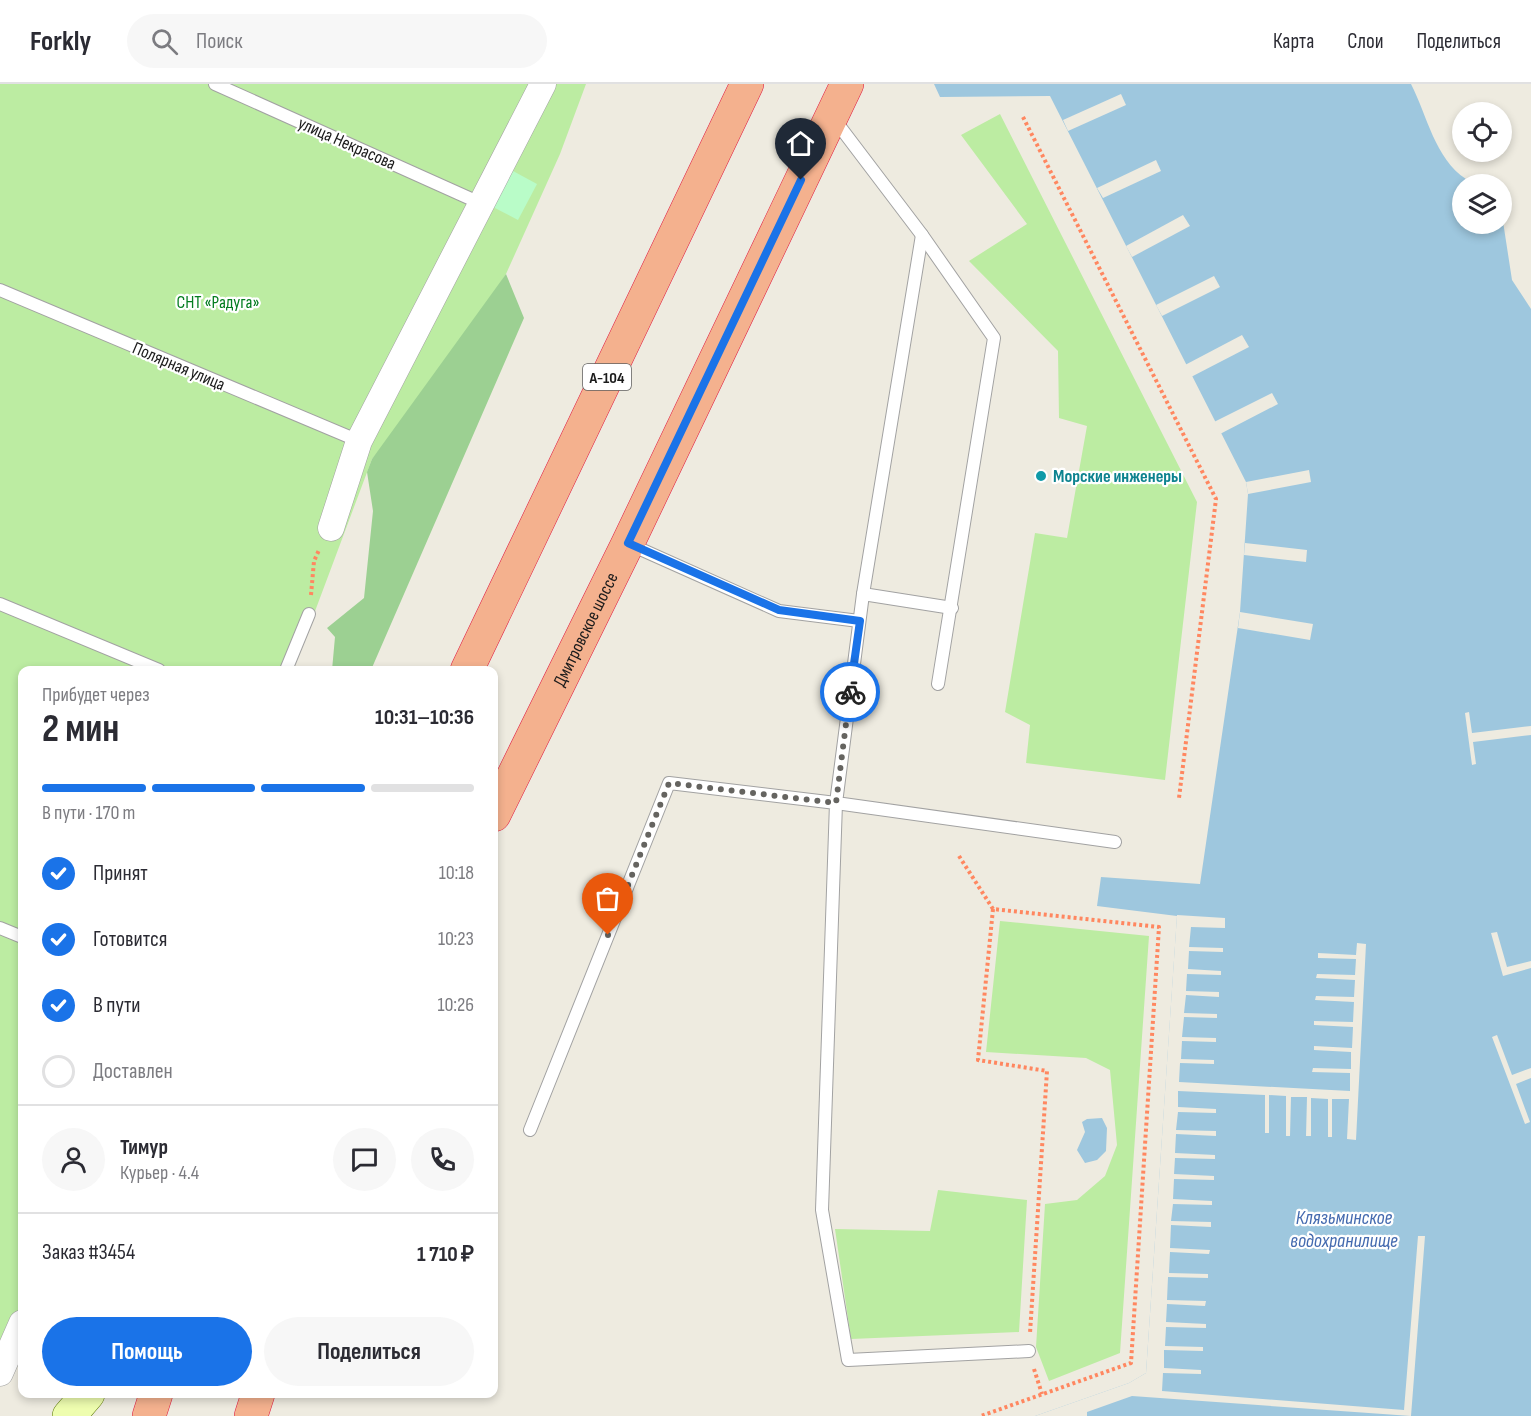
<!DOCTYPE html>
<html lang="ru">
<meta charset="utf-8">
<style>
body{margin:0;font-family:"Sofia Sans Condensed",sans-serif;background:#f7f7f7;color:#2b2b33;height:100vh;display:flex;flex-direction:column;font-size:22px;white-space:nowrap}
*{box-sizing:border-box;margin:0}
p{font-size:20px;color:#7c7c81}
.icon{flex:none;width:33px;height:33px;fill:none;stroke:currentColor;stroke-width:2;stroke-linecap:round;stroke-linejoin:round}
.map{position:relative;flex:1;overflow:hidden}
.side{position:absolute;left:18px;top:582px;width:480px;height:732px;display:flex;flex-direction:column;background:#fff;border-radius:12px;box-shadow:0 3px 9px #0003}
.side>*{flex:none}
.controls{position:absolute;left:1452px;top:18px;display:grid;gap:12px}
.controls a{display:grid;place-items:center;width:60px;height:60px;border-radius:50%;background:#fff;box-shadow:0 3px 9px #0003;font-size:30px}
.pin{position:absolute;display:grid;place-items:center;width:51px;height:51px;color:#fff;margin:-62px -26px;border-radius:50% 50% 50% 0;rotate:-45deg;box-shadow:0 0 6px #0007}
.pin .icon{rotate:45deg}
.courier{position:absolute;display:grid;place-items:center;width:60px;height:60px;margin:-30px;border:4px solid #1a73e8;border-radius:50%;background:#fff;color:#222;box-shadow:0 2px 8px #0007}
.summary em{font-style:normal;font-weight:700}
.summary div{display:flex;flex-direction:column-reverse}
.summary{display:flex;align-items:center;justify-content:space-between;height:102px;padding:0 24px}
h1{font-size:39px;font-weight:700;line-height:45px}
.bar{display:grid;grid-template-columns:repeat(4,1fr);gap:9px 6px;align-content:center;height:72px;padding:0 24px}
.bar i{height:8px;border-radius:4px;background:#e1e1e2}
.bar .on{background:#1a73e8}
.bar p{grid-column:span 4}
.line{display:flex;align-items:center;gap:15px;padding:0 24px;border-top:2px solid #e1e1e2}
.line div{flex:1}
.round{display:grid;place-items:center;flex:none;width:63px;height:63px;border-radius:32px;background:#f7f7f7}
ol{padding:0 24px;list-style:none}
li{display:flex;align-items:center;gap:18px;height:66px}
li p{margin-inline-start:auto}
li .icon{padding:6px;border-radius:50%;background:#1a73e8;color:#fff;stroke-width:4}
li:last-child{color:#7c7c81}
li i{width:33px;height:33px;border:3px solid #e1e1e2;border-radius:50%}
.cta{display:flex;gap:12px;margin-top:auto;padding:12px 24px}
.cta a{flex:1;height:69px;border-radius:36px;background:#1a73e8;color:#fff;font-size:24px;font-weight:700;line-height:69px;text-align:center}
.cta a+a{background:#f7f7f7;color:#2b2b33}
header{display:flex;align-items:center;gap:36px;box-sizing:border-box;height:84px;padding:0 30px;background:#fff;border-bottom:2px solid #e1e1e2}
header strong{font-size:28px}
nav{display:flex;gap:33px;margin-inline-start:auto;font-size:21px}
.search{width:420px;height:54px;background:#f7f7f7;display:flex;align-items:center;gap:15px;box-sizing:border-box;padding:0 21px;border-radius:33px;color:#7c7c81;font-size:22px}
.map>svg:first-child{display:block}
</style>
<header>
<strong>Forkly</strong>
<div class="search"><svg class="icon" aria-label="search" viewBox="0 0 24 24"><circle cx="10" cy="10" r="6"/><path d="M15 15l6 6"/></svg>Поиск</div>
<nav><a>Карта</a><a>Слои</a><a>Поделиться</a></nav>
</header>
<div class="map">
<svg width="1531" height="1332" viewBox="0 0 1531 1332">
<rect width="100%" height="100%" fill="#eeebe0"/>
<g fill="#bceca2">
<polygon points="0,0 586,0 560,70 506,190 436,300 372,375 293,586 22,586 22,1258 0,1259"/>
<polygon points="1000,30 1197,418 1165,696 1026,679 1030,641 1005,628 1035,449 1067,454 1087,342 1059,334 1058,267 969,177 1027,140 961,51"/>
<polygon points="1000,837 1149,852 1120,1269 1049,1297 1036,1263 1045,1120 1077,1116 1105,1092 1117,1061 1110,986 1086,974 986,968"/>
<polygon points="938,1106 1027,1116 1019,1248 851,1255 835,1145 930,1147"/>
</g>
<polygon fill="#9cd092" points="506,190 524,234 371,586 332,586 335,553 327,544 364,514 373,427 367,388 372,375"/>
<polygon fill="#b9fcc8" points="513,87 537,100 518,136 493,123"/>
<g fill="#9ec7de">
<path d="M934,0h477c16,31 24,75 55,95l1,5h-5v40h40v-9l10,65 19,29v1107h-496l94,-33 17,-10 31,-457 -80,-10 4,-29 99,7 40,-272 8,-118 -2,-12 -196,-386 -110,1z"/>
<polygon points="1102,1034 1107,1044 1106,1067 1097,1076 1085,1079 1077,1066 1085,1048 1082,1038 1087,1035"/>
</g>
<g fill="#eeebe0">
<polygon points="1121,10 1126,21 1068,47 1063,36"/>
<polygon points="1156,76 1161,87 1103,114 1097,104"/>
<polygon points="1183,131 1190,142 1132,173 1126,162"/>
<polygon points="1214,192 1220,203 1162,232 1156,221"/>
<polygon points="1242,251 1249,263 1191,293 1185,281"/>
<polygon points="1272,309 1278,320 1220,350 1214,338"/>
<polygon points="1309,386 1311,398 1248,410 1246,398"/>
<polygon points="1245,459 1307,466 1306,478 1244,471"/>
<polygon points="1240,528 1313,540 1310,556 1238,544"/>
<polygon points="1469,628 1472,649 1531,642 1531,651 1473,658 1476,680 1472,681 1465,629"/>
<polygon points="1177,831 1225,834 1225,844 1191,843 1189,863 1223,864 1223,868 1189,867 1188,885 1221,887 1221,891 1187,890 1186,907 1219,908 1219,913 1186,911 1184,929 1217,930 1217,934 1184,933 1182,953 1216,954 1216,958 1182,957 1181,975 1214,976 1214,980 1180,979 1179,998 1350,1007 1350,989 1312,988 1313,984 1351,985 1351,968 1314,966 1314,962 1352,964 1353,943 1314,941 1314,937 1353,938 1354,918 1315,916 1316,912 1354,913 1355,896 1316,894 1317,890 1355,891 1356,875 1318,874 1318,869 1356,871 1357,859 1366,860 1356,1056 1347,1055 1349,1015 1332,1015 1332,1053 1328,1053 1328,1015 1311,1014 1311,1052 1306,1052 1307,1013 1291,1013 1290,1052 1286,1052 1286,1012 1269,1011 1269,1049 1265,1049 1265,1011 1178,1007 1178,1023 1216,1025 1216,1029 1178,1028 1176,1046 1216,1047 1216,1052 1176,1050 1175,1069 1215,1071 1215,1075 1175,1074 1174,1090 1214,1092 1214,1096 1174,1095 1173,1115 1212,1117 1212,1121 1173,1120 1171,1137 1211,1138 1211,1143 1171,1141 1170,1164 1210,1166 1209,1170 1170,1168 1169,1189 1208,1190 1208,1194 1168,1193 1167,1216 1206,1217 1205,1222 1167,1220 1166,1238 1206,1240 1206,1244 1166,1243 1165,1262 1203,1263 1203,1267 1164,1266 1164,1284 1201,1286 1201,1290 1163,1289 1162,1307 1404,1326 1418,1152 1425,1152 1411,1332 1132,1312 1087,1328 1087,1332 1035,1332 1129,1299 1146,1289"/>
<polygon points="1497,848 1507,883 1531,877 1531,884 1503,892 1491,849"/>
<polygon points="1497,951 1512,991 1531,984 1531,994 1516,1000 1530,1038 1525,1040 1492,953"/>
</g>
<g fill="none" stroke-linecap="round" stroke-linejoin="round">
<g stroke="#a2a2a2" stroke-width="14">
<g id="service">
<polyline points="215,0 480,119"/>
<polyline points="834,35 922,151 994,254 938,600"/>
<polyline points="922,151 863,510 952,524"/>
<polyline points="0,206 359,357"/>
<polyline points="629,460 779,527 859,537"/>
<polyline points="863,510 836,719 1115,758"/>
<polyline points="0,520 159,586"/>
<polyline points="286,586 309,530"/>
<polyline points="0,844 22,853"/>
<polyline points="530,1046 669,699 836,719 822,1126 848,1276 1029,1267"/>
</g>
</g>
<g stroke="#a2a2a2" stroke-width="27">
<g id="minor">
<polyline points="331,444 359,357 543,0"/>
<polyline points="0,1289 22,1239"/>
</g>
</g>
<g stroke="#587500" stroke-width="34">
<polyline id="secondary" points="69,1332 88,1310"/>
</g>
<g stroke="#df1a42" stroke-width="34">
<g id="trunk">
<polyline points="467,586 747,0"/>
<path id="s1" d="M494,731l134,-272 219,-459"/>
<polyline points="149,1332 156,1310"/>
<polyline points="251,1332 258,1310"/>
</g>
</g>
<g stroke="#ff8760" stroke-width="4" stroke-dasharray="3 3" stroke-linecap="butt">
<polyline points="1023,33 1216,415 1179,714"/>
<polyline points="311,511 314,477 319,466"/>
<polyline points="959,772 993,825 1159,843 1131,1279 981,1332"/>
<polyline points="993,825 978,976 1047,987 1030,1249"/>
<polyline points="1034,1285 1042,1310"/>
</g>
<use href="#service" stroke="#fff" stroke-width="12"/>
<use href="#minor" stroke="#fff" stroke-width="26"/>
<use href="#secondary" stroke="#eefdaf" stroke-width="33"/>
<use href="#trunk" stroke="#f4b18e" stroke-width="33"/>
</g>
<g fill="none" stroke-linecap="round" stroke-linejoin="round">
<polyline stroke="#656460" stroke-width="6" stroke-dasharray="0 10.8" points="608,851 669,699 836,719 850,608"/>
<polyline stroke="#1a73e8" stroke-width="8" points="801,96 628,459 779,526 860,537 850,608"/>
</g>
<circle fill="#0f9aa8" stroke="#fff" stroke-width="2" cx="1041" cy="392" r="6"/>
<g text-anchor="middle" stroke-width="4.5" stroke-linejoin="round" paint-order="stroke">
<rect fill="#fff" stroke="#5f5f5f" stroke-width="1.5" x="583" y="280" width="48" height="26" rx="4.5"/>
<g font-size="16" font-weight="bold" fill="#1b1b1b">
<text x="607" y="299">А-104</text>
</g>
<g font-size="18" fill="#1b1b1b" stroke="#fff">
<text transform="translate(347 59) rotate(24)" y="6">улица Некрасова</text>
<text transform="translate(179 282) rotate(23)" y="6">Полярная улица</text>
<text dy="6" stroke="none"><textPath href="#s1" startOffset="207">Дмитровское шоссе</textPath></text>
</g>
<g font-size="18" fill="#057d20" stroke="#fff">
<text x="218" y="224">СНТ «Радуга»</text>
</g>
<g font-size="18" font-weight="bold" fill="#0d838f" stroke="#fff" text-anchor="start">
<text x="1053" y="398">Морские инженеры</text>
</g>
<g font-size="20" font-style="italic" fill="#446aaf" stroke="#fff">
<text x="1344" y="1140">Клязьминское<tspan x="1344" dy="23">водохранилище</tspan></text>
</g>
</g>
</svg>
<div class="controls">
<a><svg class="icon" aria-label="locate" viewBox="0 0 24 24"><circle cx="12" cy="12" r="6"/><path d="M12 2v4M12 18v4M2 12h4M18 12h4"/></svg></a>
<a><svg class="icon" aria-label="layers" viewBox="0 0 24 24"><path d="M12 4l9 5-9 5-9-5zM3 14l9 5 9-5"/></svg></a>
</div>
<div class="pin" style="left:608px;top:851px;background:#ea580c"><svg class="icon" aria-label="bag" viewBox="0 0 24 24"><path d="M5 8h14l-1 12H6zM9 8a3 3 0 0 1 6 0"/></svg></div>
<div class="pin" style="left:801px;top:96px;background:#1f2937"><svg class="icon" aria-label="home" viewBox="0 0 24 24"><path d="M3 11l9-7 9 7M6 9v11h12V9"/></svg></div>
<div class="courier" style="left:850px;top:608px"><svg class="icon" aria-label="bike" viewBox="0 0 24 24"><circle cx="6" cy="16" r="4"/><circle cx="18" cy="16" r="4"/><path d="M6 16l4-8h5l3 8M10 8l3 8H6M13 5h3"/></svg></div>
<section class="side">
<div class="summary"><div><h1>2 мин</h1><p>Прибудет через</p></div><em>10:31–10:36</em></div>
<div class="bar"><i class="on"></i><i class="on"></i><i class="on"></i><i></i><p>В пути · 170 m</p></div>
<ol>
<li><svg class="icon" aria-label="check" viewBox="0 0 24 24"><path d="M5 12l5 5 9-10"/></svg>Принят<p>10:18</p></li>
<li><svg class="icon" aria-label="check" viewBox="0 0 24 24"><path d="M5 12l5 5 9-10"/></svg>Готовится<p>10:23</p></li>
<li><svg class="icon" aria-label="check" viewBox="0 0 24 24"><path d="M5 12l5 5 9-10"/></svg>В пути<p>10:26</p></li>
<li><i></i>Доставлен</li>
</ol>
<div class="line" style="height:108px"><a class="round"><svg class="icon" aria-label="person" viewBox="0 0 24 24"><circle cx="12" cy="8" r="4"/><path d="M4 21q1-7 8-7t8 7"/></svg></a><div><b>Тимур</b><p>Курьер · 4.4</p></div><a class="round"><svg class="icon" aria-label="chat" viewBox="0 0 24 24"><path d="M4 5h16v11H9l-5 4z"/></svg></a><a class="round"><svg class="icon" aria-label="phone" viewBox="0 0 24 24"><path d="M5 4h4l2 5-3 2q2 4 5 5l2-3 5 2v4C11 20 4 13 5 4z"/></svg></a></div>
<div class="line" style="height:78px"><div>Заказ #3454</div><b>1 710 ₽</b></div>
<div class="cta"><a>Помощь</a><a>Поделиться</a></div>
</section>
</div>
